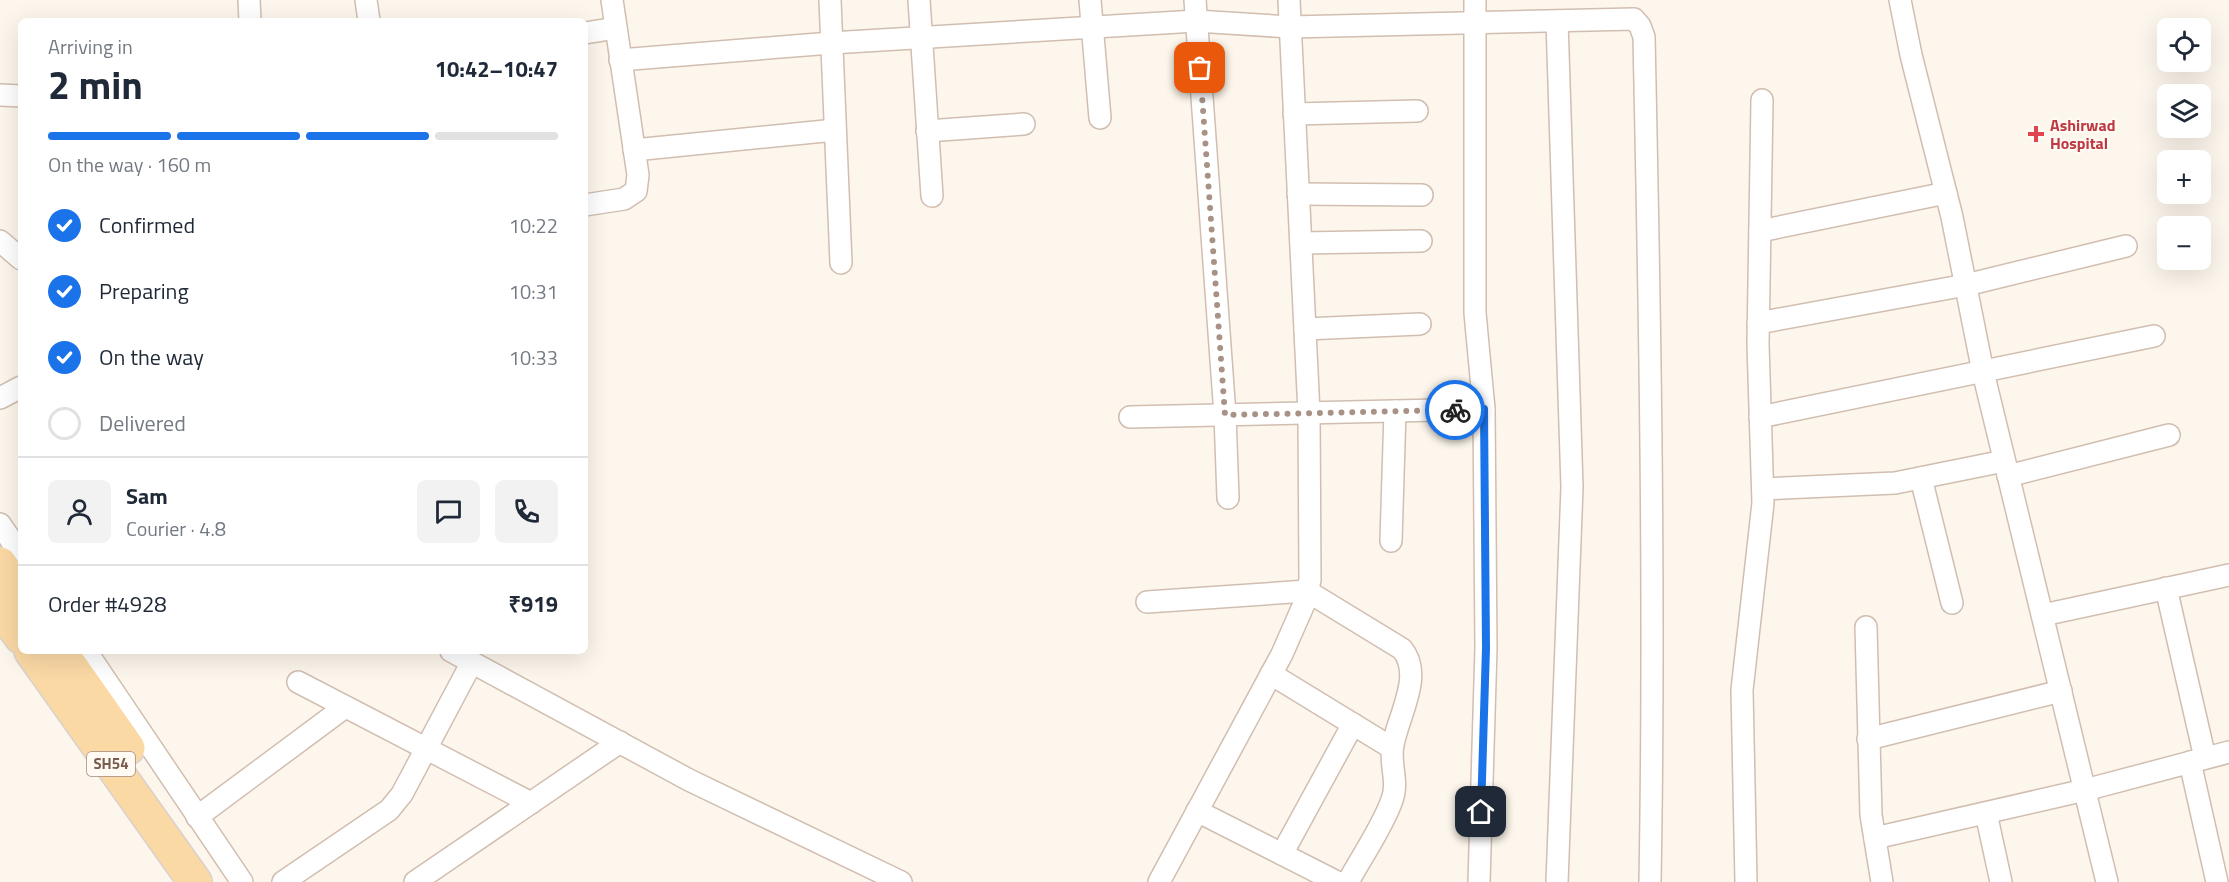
<!DOCTYPE html>
<meta charset="utf-8">
<style>
body{margin:0;font-family:"Titillium Web",sans-serif;background:#f2f2f3;color:#1f2937;height:100vh;display:flex;flex-direction:column;font-size:22px;white-space:nowrap}
*{box-sizing:border-box;margin:0}
p{font-size:20px;color:#747a83}
.icon{flex:none;width:33px;height:33px;fill:none;stroke:currentColor;stroke-width:2;stroke-linecap:round;stroke-linejoin:round}
.map{position:relative;flex:1;overflow:hidden}
.panel{position:absolute;left:18px;top:18px;width:570px;height:636px;display:flex;flex-direction:column;background:#fff;border-radius:9px;box-shadow:0 6px 24px #0002}
.panel>*{flex:none}
.tools{position:absolute;left:2157px;top:18px;display:grid;gap:12px}
.tools a{display:grid;place-items:center;width:54px;height:54px;border-radius:9px;background:#fff;box-shadow:0 6px 24px #0002;font-size:30px}
.pin{position:absolute;display:grid;place-items:center;width:51px;height:51px;color:#fff;margin:-26px;border-radius:12px;box-shadow:0 3px 9px #0006}
.courier{position:absolute;display:grid;place-items:center;width:60px;height:60px;margin:-30px;border:4px solid #1a73e8;border-radius:50%;background:#fff;color:#222;box-shadow:0 2px 8px #0007}
.head em{font-style:normal;font-weight:700}
.head div{display:flex;flex-direction:column-reverse}
.head{display:flex;align-items:center;justify-content:space-between;height:102px;padding:0 30px}
h1{font-size:39px;font-weight:700;line-height:45px}
.bar{display:grid;grid-template-columns:repeat(4,1fr);gap:9px 6px;align-content:center;height:72px;padding:0 30px}
.bar i{height:8px;border-radius:4px;background:#e0e1e3}
.bar .active{background:#1a73e8}
.bar p{grid-column:span 4}
.line{display:flex;align-items:center;gap:15px;padding:0 30px;border-top:2px solid #e0e1e3}
.line div{flex:1}
.round{display:grid;place-items:center;flex:none;width:63px;height:63px;border-radius:9px;background:#f2f2f3}
ol{padding:0 30px;list-style:none}
li{display:flex;align-items:center;gap:18px;height:66px}
li p{margin-inline-start:auto}
li .icon{padding:6px;border-radius:50%;background:#1a73e8;color:#fff;stroke-width:4}
li:last-child{color:#747a83}
li i{width:33px;height:33px;border:3px solid #e0e1e3;border-radius:50%}
.map>svg:first-child{display:block}
</style>
<div class="map">
<svg width="2229" height="882" viewBox="0 0 2229 882">
<rect width="100%" height="100%" fill="#fdf6ec"/>
<g fill="none" stroke-linecap="round" stroke-linejoin="round">
<g stroke="#d1beb0" stroke-width="24">
<g id="minor">
<polyline points="249,0 250,21"/>
<polyline points="366,0 369,21"/>
<polyline points="830,0 841,263"/>
<polyline points="919,0 932,196"/>
<polyline points="1090,0 1100,118"/>
<polyline points="1195,0 1225,415 1228,498"/>
<polyline points="1475,0 1475,313 1484,409 1486,648 1479,882"/>
<polyline points="1900,0 1911,55 1952,217 1983,372 2107,882"/>
<polyline points="585,33 616,28"/>
<path d="M620,60l211,-17 365,-22 94,6 344,-8 6,7 4,11c6,282 11,563 6,845"/>
<polyline points="0,95 21,96"/>
<polyline points="1294,114 1417,111"/>
<polyline points="927,131 1024,124"/>
<polyline points="634,150 835,130"/>
<polyline points="1298,194 1422,195"/>
<polyline points="585,205 624,199 636,191 638,175 612,0"/>
<polyline points="1760,231 1946,193"/>
<polyline points="0,241 21,259"/>
<polyline points="1301,243 1421,241"/>
<polyline points="1758,323 1966,285 2126,246"/>
<polyline points="1305,329 1420,324"/>
<polyline points="0,398 21,387"/>
<polyline points="1130,417 1484,409"/>
<polyline points="1760,417 2154,336"/>
<polyline points="2008,476 2169,435"/>
<polyline points="1921,478 1952,603"/>
<polyline points="1763,489 1895,483 2004,461"/>
<polyline points="0,524 21,555"/>
<polyline points="1391,541 1395,411"/>
<polyline points="2166,588 2205,758"/>
<path d="M1147,602l160,-11 95,58c22,26 -4,67 -9,96 -4,19 6,36 -1,55 -10,28 -30,56 -44,82"/>
<polyline points="2043,615 2229,575"/>
<polyline points="1866,627 1871,815 1882,882"/>
<polyline points="86,651 242,882"/>
<polyline points="451,651 689,780 901,882"/>
<polyline points="1271,674 1392,748"/>
<polyline points="298,682 531,803"/>
<polyline points="1868,739 2061,691"/>
<polyline points="2190,762 2217,882"/>
<polyline points="1197,811 1337,882"/>
<polyline points="1986,813 2001,882"/>
<polyline points="197,817 345,707"/>
<polyline points="1875,838 2085,790 2229,752"/>
<polyline points="1282,854 1353,724"/>
<polyline points="283,882 389,810 402,794 472,662"/>
<polyline points="415,882 620,742"/>
<polyline points="1159,882 1282,654 1304,604 1310,580 1309,413 1289,0"/>
<polyline points="1557,882 1572,487 1557,21"/>
<polyline points="1746,882 1742,690 1763,503 1758,344 1762,100"/>
</g>
</g>
<g stroke="#dad1cd" stroke-width="36">
<g id="primary">
<polyline points="0,564 21,594"/>
<polyline points="0,608 21,637"/>
<polyline points="31,651 195,882"/>
<polyline points="60,651 128,748"/>
</g>
</g>
<use href="#minor" stroke="#fff" stroke-width="21"/>
<use href="#primary" stroke="#fbd9a5" stroke-width="33"/>
</g>
<g fill="none" stroke-linecap="round" stroke-linejoin="round">
<polyline stroke="#a89285" stroke-width="6" stroke-dasharray="0 10.8" points="1200,68 1225,415 1455,410"/>
<polyline stroke="#1a73e8" stroke-width="8" points="1455,410 1484,409 1486,648 1481,812"/>
</g>
<path fill="#e0444e" stroke="#fffaf3" stroke-width="2" d="M2033 125h6v6h6v6h-6v6h-6v-6h-6v-6h6z"/>
<g text-anchor="middle" stroke-width="4.5" stroke-linejoin="round" paint-order="stroke">
<rect fill="#fffaf3" stroke="#a28b7f" stroke-width="1.5" x="87" y="752" width="48" height="24" rx="4.5"/>
<g font-size="15" font-weight="bold" fill="#7a5c4d">
<text x="111" y="769">SH54</text>
</g>
<g font-size="16" font-weight="bold" fill="#be3a42" stroke="#fffaf3" text-anchor="start">
<text x="2050" y="131">Ashirwad<tspan x="2050" dy="18">Hospital</tspan></text>
</g>
</g>
</svg>
<div class="tools">
<a><svg class="icon" aria-label="locate" viewBox="0 0 24 24"><circle cx="12" cy="12" r="6"/><path d="M12 2v4M12 18v4M2 12h4M18 12h4"/></svg></a>
<a><svg class="icon" aria-label="layers" viewBox="0 0 24 24"><path d="M12 4l9 5-9 5-9-5zM3 14l9 5 9-5"/></svg></a>
<a>+</a>
<a>−</a>
</div>
<div class="pin" style="left:1200px;top:68px;background:#ea580c"><svg class="icon" aria-label="bag" viewBox="0 0 24 24"><path d="M5 8h14l-1 12H6zM9 8a3 3 0 0 1 6 0"/></svg></div>
<div class="pin" style="left:1481px;top:812px;background:#1f2937"><svg class="icon" aria-label="home" viewBox="0 0 24 24"><path d="M3 11l9-7 9 7M6 9v11h12V9"/></svg></div>
<div class="courier" style="left:1455px;top:410px"><svg class="icon" aria-label="bike" viewBox="0 0 24 24"><circle cx="6" cy="16" r="4"/><circle cx="18" cy="16" r="4"/><path d="M6 16l4-8h5l3 8M10 8l3 8H6M13 5h3"/></svg></div>
<section class="panel">
<div class="head"><div><h1>2 min</h1><p>Arriving in</p></div><em>10:42–10:47</em></div>
<div class="bar"><i class="active"></i><i class="active"></i><i class="active"></i><i></i><p>On the way · 160 m</p></div>
<ol>
<li><svg class="icon" aria-label="check" viewBox="0 0 24 24"><path d="M5 12l5 5 9-10"/></svg>Confirmed<p>10:22</p></li>
<li><svg class="icon" aria-label="check" viewBox="0 0 24 24"><path d="M5 12l5 5 9-10"/></svg>Preparing<p>10:31</p></li>
<li><svg class="icon" aria-label="check" viewBox="0 0 24 24"><path d="M5 12l5 5 9-10"/></svg>On the way<p>10:33</p></li>
<li><i></i>Delivered</li>
</ol>
<div class="line" style="height:108px"><a class="round"><svg class="icon" aria-label="person" viewBox="0 0 24 24"><circle cx="12" cy="8" r="4"/><path d="M4 21q1-7 8-7t8 7"/></svg></a><div><b>Sam</b><p>Courier · 4.8</p></div><a class="round"><svg class="icon" aria-label="chat" viewBox="0 0 24 24"><path d="M4 5h16v11H9l-5 4z"/></svg></a><a class="round"><svg class="icon" aria-label="phone" viewBox="0 0 24 24"><path d="M5 4h4l2 5-3 2q2 4 5 5l2-3 5 2v4C11 20 4 13 5 4z"/></svg></a></div>
<div class="line" style="height:78px"><div>Order #4928</div><b>₹919</b></div>
</section>
</div>
